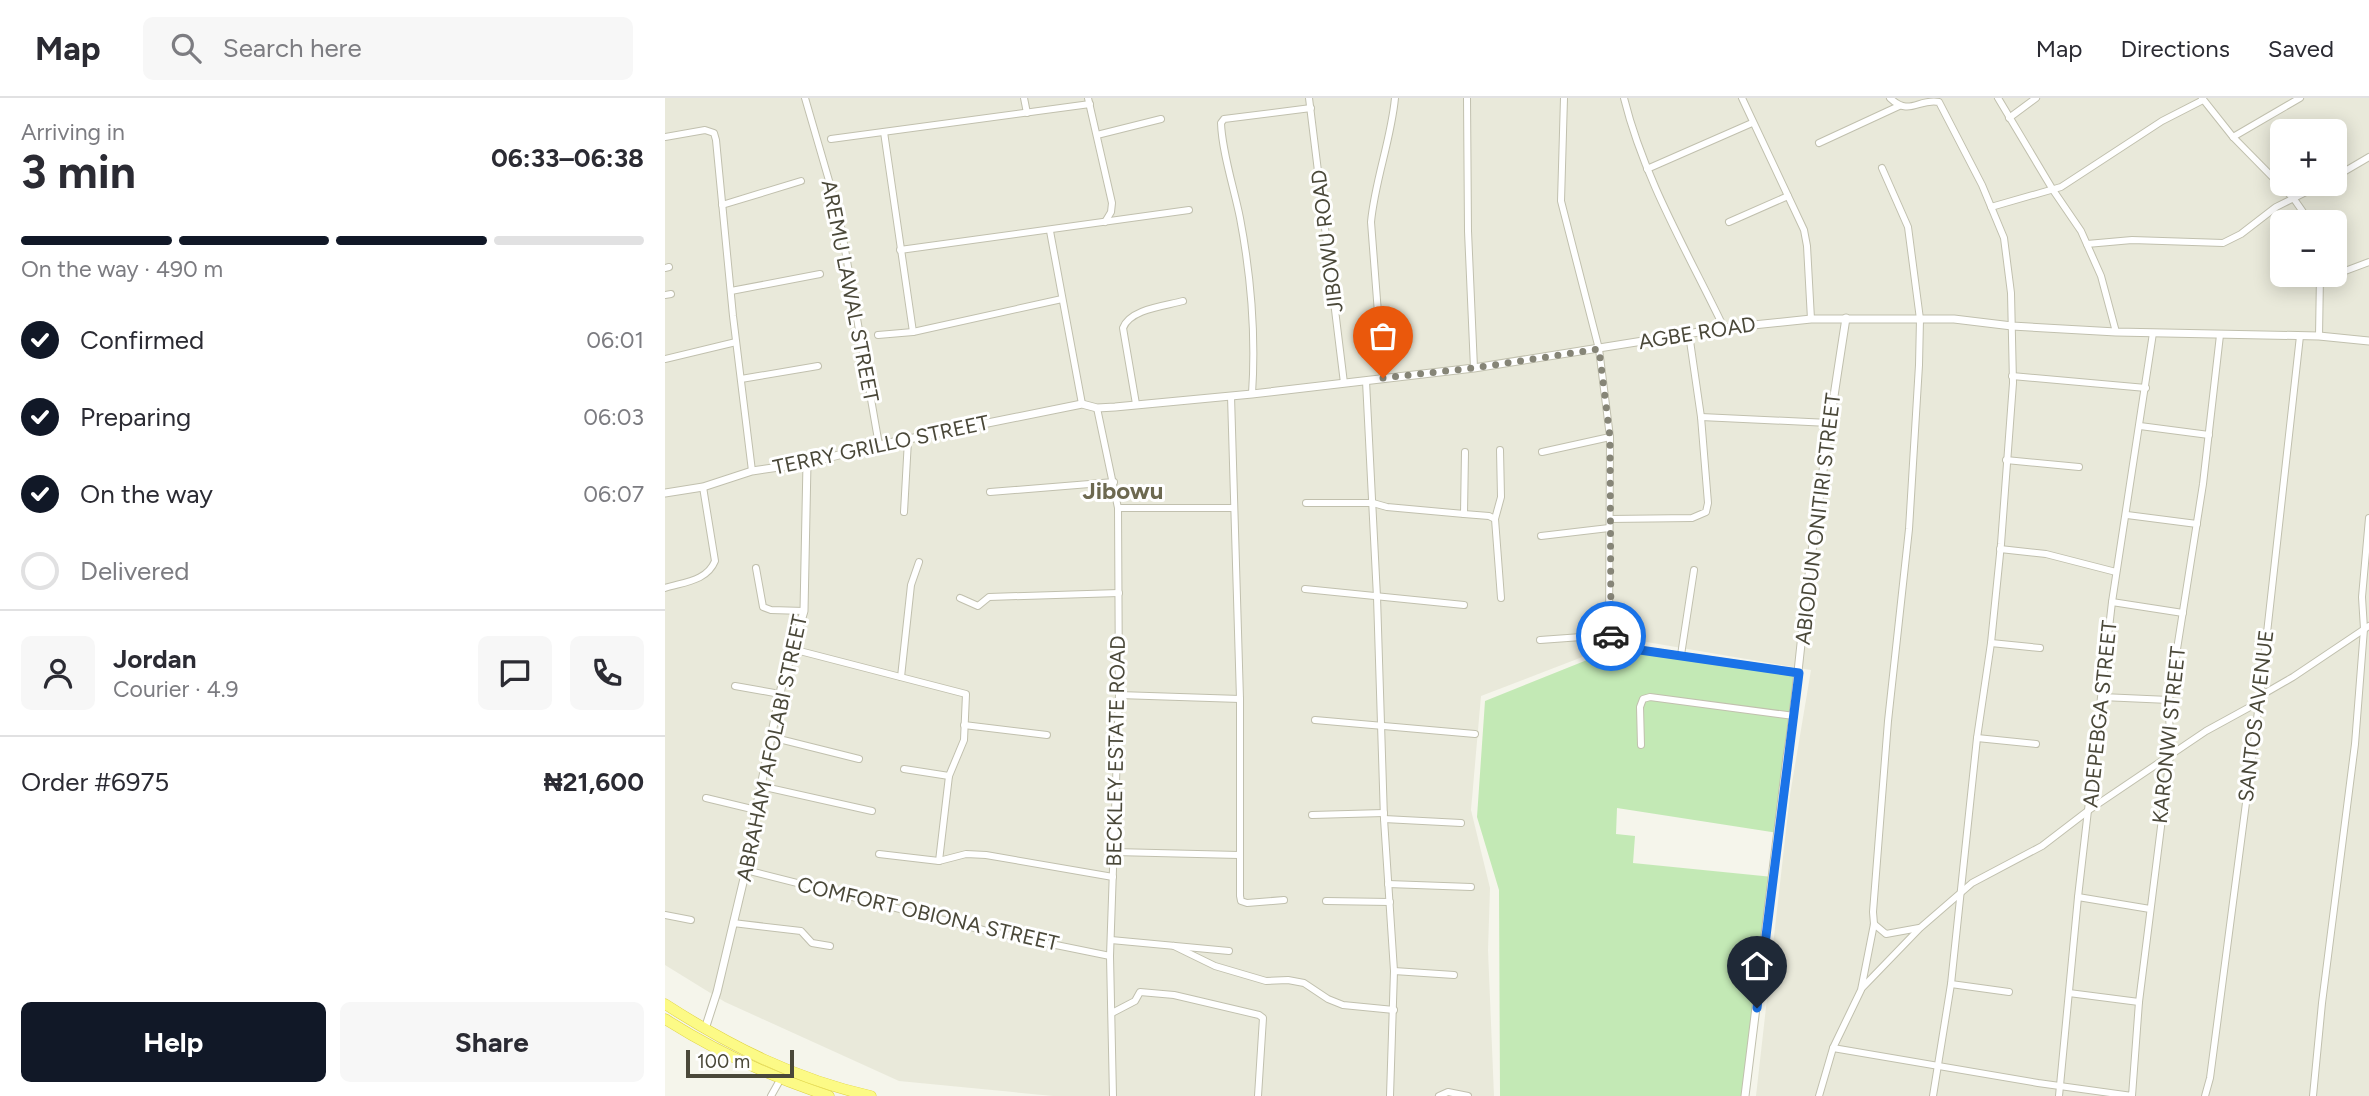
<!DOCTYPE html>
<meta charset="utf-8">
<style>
body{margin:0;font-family:Figtree,sans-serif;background:#f7f7f7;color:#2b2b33;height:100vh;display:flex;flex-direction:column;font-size:26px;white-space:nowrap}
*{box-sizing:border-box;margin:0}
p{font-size:23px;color:#7c7c81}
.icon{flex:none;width:38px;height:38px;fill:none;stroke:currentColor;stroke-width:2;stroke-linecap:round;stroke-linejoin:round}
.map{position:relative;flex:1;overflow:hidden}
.details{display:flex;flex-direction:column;background:#fff;width:665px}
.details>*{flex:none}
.controls{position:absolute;left:1605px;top:21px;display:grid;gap:14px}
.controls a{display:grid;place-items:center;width:77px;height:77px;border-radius:10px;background:#fff;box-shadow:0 4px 18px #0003;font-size:35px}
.scale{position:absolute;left:21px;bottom:18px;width:108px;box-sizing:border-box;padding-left:7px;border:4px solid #4a4839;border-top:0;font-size:19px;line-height:24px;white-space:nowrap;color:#4a4839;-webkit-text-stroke:5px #fff;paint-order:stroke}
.pin{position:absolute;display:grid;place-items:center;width:60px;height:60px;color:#fff;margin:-72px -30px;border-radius:50% 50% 50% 0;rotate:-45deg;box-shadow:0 0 7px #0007}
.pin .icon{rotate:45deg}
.courier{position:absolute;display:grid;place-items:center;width:70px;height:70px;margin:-35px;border:5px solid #1a73e8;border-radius:50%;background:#fff;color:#222;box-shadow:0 2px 9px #0007}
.summary em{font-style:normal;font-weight:700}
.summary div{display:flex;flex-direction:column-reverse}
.summary{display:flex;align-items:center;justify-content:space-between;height:119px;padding:0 21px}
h1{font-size:46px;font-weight:700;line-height:52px}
.bar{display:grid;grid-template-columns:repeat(4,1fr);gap:10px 7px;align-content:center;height:84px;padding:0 21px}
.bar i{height:9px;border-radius:5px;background:#e1e1e2}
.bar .selected{background:#111827}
.bar p{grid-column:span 4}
.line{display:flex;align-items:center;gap:18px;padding:0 21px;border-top:2px solid #e1e1e2}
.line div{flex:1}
.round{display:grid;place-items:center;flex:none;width:74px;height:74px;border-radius:10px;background:#f7f7f7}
ol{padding:0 21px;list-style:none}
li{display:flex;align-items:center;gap:21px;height:77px}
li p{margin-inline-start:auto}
li .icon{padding:7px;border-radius:50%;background:#111827;color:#fff;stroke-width:4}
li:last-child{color:#7c7c81}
li i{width:38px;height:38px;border:4px solid #e1e1e2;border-radius:50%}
.cta{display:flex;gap:14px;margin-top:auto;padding:14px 21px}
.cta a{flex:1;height:80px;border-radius:10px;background:#111827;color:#fff;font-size:28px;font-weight:700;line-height:80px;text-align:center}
.cta a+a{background:#f7f7f7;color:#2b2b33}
header{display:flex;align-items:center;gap:42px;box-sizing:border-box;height:98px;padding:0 35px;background:#fff;border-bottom:2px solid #e1e1e2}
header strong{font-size:33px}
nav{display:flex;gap:38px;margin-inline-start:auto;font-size:24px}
.search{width:490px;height:63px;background:#f7f7f7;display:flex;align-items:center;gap:18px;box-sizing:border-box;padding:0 24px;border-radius:10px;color:#7c7c81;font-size:26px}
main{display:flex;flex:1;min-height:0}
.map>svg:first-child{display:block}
</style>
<header>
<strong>Map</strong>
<div class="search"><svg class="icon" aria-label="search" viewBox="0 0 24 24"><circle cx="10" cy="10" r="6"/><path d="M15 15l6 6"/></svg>Search here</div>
<nav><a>Map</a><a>Directions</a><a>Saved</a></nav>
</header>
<main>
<section class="details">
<div class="summary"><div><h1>3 min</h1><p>Arriving in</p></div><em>06:33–06:38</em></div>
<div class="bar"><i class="selected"></i><i class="selected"></i><i class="selected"></i><i></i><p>On the way · 490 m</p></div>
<ol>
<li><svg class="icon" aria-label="check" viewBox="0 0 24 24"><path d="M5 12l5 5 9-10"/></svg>Confirmed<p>06:01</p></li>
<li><svg class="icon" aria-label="check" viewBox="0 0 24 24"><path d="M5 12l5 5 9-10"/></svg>Preparing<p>06:03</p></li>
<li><svg class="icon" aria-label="check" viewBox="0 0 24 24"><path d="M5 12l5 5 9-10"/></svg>On the way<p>06:07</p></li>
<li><i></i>Delivered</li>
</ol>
<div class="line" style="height:126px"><a class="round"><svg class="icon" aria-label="person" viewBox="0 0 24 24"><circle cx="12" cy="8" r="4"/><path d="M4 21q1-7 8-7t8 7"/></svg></a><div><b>Jordan</b><p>Courier · 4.9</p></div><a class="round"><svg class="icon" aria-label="chat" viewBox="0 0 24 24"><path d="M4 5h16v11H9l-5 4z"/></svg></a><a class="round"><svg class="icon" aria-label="phone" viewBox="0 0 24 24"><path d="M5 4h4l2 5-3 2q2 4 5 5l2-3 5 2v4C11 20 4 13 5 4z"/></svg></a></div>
<div class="line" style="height:91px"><div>Order #6975</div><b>₦21,600</b></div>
<div class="cta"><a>Help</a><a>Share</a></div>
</section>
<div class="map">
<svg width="1704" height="998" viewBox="0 0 1704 998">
<rect width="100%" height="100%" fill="#f5f5eb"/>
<path fill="#e9e9da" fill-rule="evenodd" d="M0,0h1704v998h-613l34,-301 21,-125 -182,-31 -148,57 -10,114 19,78 -2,62 6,146h-441l-154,-15 -174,-79 -60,-37zM1617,33h53v53h-53zM1617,124h53v53h-53z"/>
<polygon fill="#c3e9b5" points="947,552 1131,574 1113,735 952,710 951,736 970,738 968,765 1108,779 1083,998 835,998 834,792 812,719 820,603"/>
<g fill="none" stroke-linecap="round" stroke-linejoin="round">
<g stroke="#c1c0ae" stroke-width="8">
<g id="minor">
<polyline points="140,0 174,117 214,347"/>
<polyline points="359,0 362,15"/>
<polyline points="423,0 447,105 446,114 440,124"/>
<polyline points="644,0 679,285"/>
<polyline points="802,0 803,133 809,270"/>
<polyline points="899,0 896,103 934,251 945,339 944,537 957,549 968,551 1134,575"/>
<path d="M959,0c20,81 64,155 100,230"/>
<polyline points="1077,0 1139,132 1142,148 1146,221"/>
<path d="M1225,0c20,19 28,0 49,4l43,83 22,53 7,55 2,90 -12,161 -10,99 -14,95 -26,246 -18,112"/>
<polyline points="1333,0 1388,92 1416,133 1436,178 1451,234"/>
<polyline points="1537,0 1568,39 1629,101 1645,124"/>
<polyline points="1344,20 1371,0"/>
<polyline points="219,34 248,234"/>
<polyline points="432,37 496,21"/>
<polyline points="0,39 40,32 49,35 51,42 68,218 87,373"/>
<polyline points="1568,39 1635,0"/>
<polyline points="166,41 425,6"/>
<polyline points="1154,45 1234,8"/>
<polyline points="982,71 1087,25"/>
<polyline points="1670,79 1704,59"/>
<polyline points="57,107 136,83"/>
<polyline points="1326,109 1396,89 1497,23 1538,2"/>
<polyline points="1064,124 1123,98"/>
<polyline points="385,133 417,306"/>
<polyline points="1422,146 1467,142 1558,145 1576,136 1611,109 1657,86"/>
<polyline points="235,152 524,112"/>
<polyline points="0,170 4,169"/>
<polyline points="1656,182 1704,164"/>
<polyline points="66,193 155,176"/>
<polyline points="0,197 6,196"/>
<polyline points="213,237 248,234 397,201"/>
<polyline points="1654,238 1655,177"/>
<polyline points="0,261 71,244"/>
<polyline points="1347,278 1481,290"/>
<path d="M718,280l-12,-156c4,-42 20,-82 24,-124"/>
<polyline points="76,281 153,268"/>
<polyline points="701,283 712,499 719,721 729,873 725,998"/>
<path d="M587,296c4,-59 -1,-118 -12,-176 -6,-30 -18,-66 -19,-95l3,-4 87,-11"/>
<polyline points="566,298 575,601 575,798 576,803 582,805 619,802"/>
<path d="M471,306l-13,-76c7,-19 42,-22 60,-27"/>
<polyline points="432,310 453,410 454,597 445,858 448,998"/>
<polyline points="1036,319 1164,325"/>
<polyline points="1475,328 1544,337"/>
<polyline points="877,354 945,339"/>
<polyline points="1341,362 1414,369"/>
<polyline points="325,394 449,384"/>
<polyline points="641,405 708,405 722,409 799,416 800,354"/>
<polyline points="453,410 569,410"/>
<polyline points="239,414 243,342"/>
<polyline points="799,416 824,418 830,421 836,500"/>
<polyline points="1462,417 1532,426"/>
<polyline points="830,421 836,399 835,352"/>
<polyline points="945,421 1027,420 1041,414 1043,405 1036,319 1024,236"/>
<polyline points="876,438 944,430"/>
<polyline points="1335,451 1381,456 1451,474"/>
<polyline points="91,470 98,509 106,512 139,513"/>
<path d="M0,490c19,-6 42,-7 50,-27l-12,-74"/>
<polyline points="640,491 799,507"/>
<polyline points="295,500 313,508 324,499 454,495"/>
<polyline points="1447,504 1518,515"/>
<polyline points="875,542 944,537"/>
<polyline points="1326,545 1375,550"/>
<polyline points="127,551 301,596 299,642 284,678 274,763"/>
<polyline points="1016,557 1029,472"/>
<polyline points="236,579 246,487 254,464"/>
<polyline points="70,588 115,596"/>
<polyline points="454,597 575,601"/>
<polyline points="1595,598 1628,579 1704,528"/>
<polyline points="1437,599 1504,602"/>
<polyline points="650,622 810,636"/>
<polyline points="299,627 382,637"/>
<polyline points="106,639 194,661"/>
<polyline points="1312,640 1371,646"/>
<polyline points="976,647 975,609 978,601 985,599 1129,618"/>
<polyline points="239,671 284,678"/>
<polyline points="95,688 207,713"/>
<polyline points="41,700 91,712"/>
<polyline points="647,717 719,715"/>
<polyline points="719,721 796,725"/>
<polyline points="449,754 574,757"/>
<polyline points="214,756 274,763 301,756 321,757 448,779"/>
<polyline points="81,772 322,833 445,858"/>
<polyline points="723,786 806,789"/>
<polyline points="1413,799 1485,811"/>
<polyline points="661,803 725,804"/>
<polyline points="0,817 26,822"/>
<polyline points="68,825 136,833 147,845 165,848"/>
<polyline points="1209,826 1221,836 1254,830"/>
<polyline points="446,842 564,853"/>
<polyline points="509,848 550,868 601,883 623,882 639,885 663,901 678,907 729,912"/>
<polyline points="729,873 789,877"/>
<polyline points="1286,886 1344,894"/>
<polyline points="1197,890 1255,830 1307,785 1377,748 1424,712 1541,633 1594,604"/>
<polyline points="1404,895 1474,904"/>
<polyline points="447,915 470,903 475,894 509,897 594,917 598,920 593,998"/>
<polyline points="1168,950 1373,985 1467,998 1474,904 1505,657 1504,602 1538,386 1555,237"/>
<polyline points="106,998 115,982"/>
<polyline points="774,998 783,994 803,998"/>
<polyline points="1154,998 1168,950 1196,892 1209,826 1208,814 1223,623 1244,431 1254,267 1255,221 1243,129 1217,70"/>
<polyline points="1394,998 1413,799 1447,504 1488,235"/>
<polyline points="1540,998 1545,980 1595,598 1635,238"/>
<polyline points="1648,998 1657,905 1690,646 1699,531 1697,499 1704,420"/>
</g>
</g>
<g stroke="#c1c0ae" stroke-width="9">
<g id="tertiary">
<polyline points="0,395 38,389 87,373 142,365 214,347 417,306 432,310 450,309 587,296 809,270 1059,230 1146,221 1289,221 1347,228 1451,234 1654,238 1704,243"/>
<polyline points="40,931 52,894 81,772 91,712 116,591 139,513 142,365"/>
<path d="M1080,998l42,-339c8,-49 12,-99 18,-148 11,-98 26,-195 41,-291"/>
</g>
</g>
<g stroke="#ddd03e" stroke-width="11">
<g id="trunk">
<path d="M0,906c65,42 130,75 206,92"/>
<path d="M0,921c52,33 106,58 164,77"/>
</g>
</g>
<use href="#minor" stroke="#fff" stroke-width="6"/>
<use href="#tertiary" stroke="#fff" stroke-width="7"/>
<use href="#trunk" stroke="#fcfa86" stroke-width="10"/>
</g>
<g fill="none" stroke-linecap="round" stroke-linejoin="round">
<polyline stroke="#868577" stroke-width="7" stroke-dasharray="0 12.6" points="718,280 809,270 934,251 945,339 946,538"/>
<polyline stroke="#1a73e8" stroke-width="9" points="946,538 957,549 968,551 1134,575 1092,910"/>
</g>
<g text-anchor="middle" stroke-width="6" stroke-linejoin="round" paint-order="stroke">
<g font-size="21" fill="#4a4839" stroke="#fff">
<text transform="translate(662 143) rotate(-97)" y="7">JIBOWU ROAD</text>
<text transform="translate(185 193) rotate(79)" y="7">AREMU LAWAL STREET</text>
<text transform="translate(1032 235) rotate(-9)" y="7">AGBE ROAD</text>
<text transform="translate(216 347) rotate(-12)" y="7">TERRY GRILLO STREET</text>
<text transform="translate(1153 421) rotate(-83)" y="7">ABIODUN ONITIRI STREET</text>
<text transform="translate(1435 616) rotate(-84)" y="7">ADEPEBGA STREET</text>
<text transform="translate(1591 618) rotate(-83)" y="7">SANTOS AVENUE</text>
<text transform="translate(1504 637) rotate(-84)" y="7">KARONWI STREET</text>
<text transform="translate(107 650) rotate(-78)" y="7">ABRAHAM AFOLABI STREET</text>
<text transform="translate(451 653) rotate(-89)" y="7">BECKLEY ESTATE ROAD</text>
<text transform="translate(263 816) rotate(13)" y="7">COMFORT OBIONA STREET</text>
</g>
<g font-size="24" font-weight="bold" fill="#6d6950" stroke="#fff">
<text x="458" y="401">Jibowu</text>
</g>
</g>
</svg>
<div class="controls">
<a>+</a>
<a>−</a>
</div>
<div class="scale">100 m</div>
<div class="pin" style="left:718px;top:280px;background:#ea580c"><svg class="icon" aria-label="bag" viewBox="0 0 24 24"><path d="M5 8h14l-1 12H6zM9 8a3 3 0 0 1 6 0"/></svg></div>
<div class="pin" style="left:1092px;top:910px;background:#1f2937"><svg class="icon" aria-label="home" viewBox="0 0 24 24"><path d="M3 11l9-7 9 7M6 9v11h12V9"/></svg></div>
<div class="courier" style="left:946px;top:538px"><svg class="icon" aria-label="car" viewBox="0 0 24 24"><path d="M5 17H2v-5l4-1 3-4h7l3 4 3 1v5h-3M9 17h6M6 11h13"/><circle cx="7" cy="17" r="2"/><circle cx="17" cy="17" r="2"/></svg></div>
</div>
</main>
